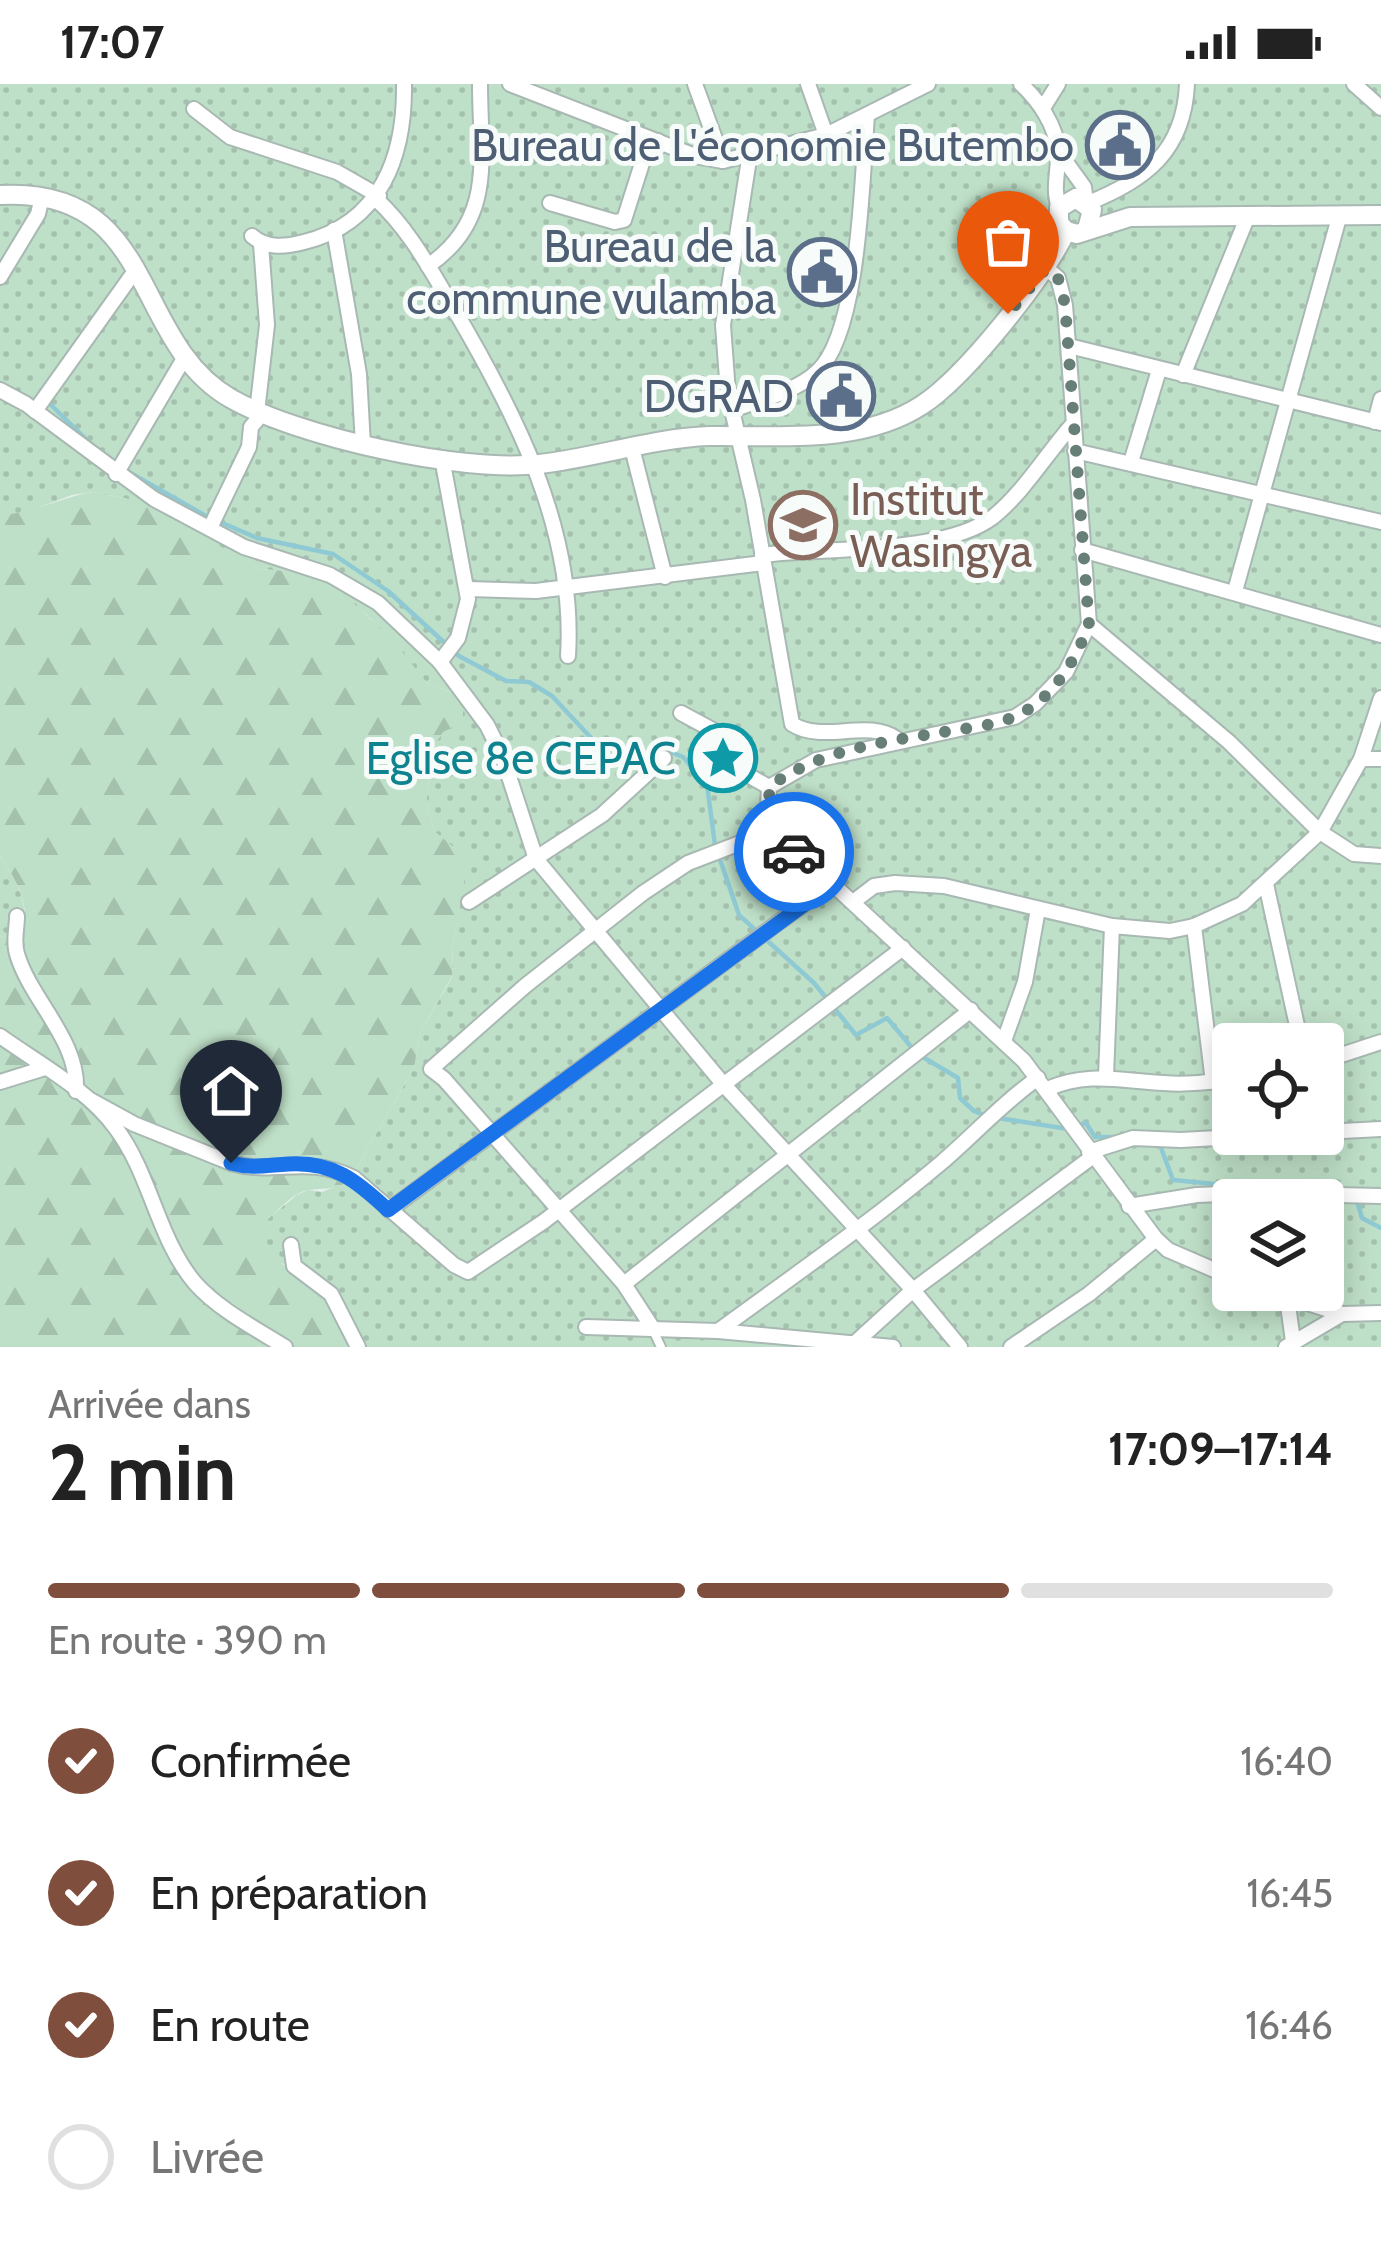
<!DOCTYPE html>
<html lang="fr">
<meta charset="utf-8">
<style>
body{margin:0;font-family:Cabin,sans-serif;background:#f6f6f6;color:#222;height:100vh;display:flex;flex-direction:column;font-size:45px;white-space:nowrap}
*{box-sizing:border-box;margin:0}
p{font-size:39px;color:#767676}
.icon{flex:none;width:66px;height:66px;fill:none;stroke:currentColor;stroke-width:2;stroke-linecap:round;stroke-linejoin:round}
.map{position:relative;height:1263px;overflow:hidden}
.side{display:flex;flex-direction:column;background:#fff;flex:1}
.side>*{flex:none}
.controls{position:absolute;left:1212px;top:939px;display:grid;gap:24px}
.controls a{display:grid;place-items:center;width:132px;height:132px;border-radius:12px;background:#fff;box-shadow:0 6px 30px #0003;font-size:60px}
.pin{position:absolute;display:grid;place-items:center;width:102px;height:102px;color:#fff;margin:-123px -51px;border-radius:50% 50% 50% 0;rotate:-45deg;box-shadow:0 0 12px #0007}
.pin .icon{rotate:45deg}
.courier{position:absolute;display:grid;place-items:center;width:120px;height:120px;margin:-60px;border:9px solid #1a73e8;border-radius:50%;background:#fff;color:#222;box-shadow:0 3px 15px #0007}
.summary em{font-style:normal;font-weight:700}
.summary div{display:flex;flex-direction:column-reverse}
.summary{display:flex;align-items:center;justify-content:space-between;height:204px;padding:0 48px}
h1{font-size:78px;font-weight:700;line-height:90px}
.bar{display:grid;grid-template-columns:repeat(4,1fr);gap:18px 12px;align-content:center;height:144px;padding:0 48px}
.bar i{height:15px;border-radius:9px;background:#e0e0e0}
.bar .on{background:#804e3d}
.bar p{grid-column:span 4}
ol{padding:0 48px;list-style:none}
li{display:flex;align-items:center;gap:36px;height:132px}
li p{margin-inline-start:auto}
li .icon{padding:12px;border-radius:50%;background:#804e3d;color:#fff;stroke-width:4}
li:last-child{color:#767676}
li i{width:66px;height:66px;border:6px solid #e0e0e0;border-radius:50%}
.status{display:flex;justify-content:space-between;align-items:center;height:84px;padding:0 60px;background:#fff;direction:ltr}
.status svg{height:33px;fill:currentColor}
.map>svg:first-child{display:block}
</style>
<div class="status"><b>17:07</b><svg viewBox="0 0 49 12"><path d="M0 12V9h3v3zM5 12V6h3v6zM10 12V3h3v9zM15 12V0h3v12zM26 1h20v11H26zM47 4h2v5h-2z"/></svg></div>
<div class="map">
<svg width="1381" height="1263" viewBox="0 0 1381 1263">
<defs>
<pattern id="grass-dots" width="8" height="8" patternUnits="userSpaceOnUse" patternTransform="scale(3)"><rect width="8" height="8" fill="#bfe0c8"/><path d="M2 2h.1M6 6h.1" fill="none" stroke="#a4c1ad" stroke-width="1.8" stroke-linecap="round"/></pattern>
<pattern id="forest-firs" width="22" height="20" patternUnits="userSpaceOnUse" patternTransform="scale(3)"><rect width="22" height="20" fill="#bfe0c8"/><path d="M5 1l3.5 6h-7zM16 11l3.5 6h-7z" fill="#a4c1ad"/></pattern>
</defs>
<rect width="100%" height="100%" fill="#e6efeb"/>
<g fill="url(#grass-dots)" fill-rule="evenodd">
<path d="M0,0h1381v1263h-1033l-2,-11 -62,-72 -10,-3 -12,-22 3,-18 32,-26 11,-5 14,2 27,-11 65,-113 6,-35 32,-56 1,-31 14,-87 -33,-28 -8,-28 7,-57 10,-14 8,-40 -24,-9 -60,-68 -66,-43 -41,-3 -132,-70 -35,-7 -21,3 -53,20h-19zM1233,960h90v90h-90zM1233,1116h90v90h-90z"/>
<path d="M0,772c15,22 33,52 20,78l-20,3z"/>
</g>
<path fill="url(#forest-firs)" d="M93,408l35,7 38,16 94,54 41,3 35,14 61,59 30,38 24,9 12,12v18l-20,10 -10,15 -7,56 8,28 34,28 -15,87 -1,30 -32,57 -6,35 -65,113c-16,9 -24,7 -40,9 -16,2 -32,22 -44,32 -7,44 28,41 54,66 15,15 25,38 29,59h-348v-410l20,-3c14,-26 -5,-56 -20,-78v-341c32,-1 61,-18 93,-23z"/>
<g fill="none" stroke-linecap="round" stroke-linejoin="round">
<g stroke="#8ec9d4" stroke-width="4.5">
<polyline points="51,321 94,363"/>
<polyline points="127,387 206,432 257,454 333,470 388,507 459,572 506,597 529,598 552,612 608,672 624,679 666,666 683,673 707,701 715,761 739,831 814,899 856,951 887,934 913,965"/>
<polyline points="921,972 958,994 960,1014 974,1027 987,1032"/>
<polyline points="998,1034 1068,1045"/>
<polyline points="1079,1041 1086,1039 1095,1053 1120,1053"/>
<polyline points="1160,1061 1173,1096 1235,1102 1318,1101 1344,1105"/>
<polyline points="1357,1117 1362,1134 1381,1144"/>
</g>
<g stroke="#a8b8b2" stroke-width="12">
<polyline id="service" points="652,1244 661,1263"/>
</g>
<g stroke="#a8b8b2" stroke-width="18">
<g id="minor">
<polyline points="510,0 695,72 723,77 826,51 928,0"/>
<polyline points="695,0 723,77"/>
<polyline points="808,0 826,51"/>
<path d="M1021,0c18,17 35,41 37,67 1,20 -6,37 1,57"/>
<polyline points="1354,0 1381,24"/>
<polyline points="1043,24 1058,0"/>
<polyline points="194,25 230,53 337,88 379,112"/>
<polyline points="1058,67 1084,103 1086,118"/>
<path d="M750,69l-27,172 5,68 25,107 39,224c31,20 75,-6 105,15"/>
<path d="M376,115c32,29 53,68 75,105 63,106 125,225 117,352"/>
<polyline points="550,119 615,138 624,136 644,73 658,57"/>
<path d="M1088,119c58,-23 96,-52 99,-119"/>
<polyline points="334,146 359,290 363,361"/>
<path d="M252,152c15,13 33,11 52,6 77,-19 101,-86 100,-158"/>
<path d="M428,182c68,-47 52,-108 52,-182"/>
<polyline points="0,193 38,130 42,113"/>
<polyline points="1069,262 1381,339"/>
<polyline points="1183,291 1247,134"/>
<polyline points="0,306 26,320 154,415 244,463 330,491 378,519 440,578 487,641 502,671 536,775 724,1001 913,1206 960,1263"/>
<path d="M732,326c28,-10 63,-18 85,-38 43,-39 45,-197 50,-256"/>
<polyline points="35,327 137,184"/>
<polyline points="257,328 267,241 261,160"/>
<polyline points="1375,338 1381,315"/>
<polyline points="632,364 665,493"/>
<polyline points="1075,367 1381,438"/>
<polyline points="1131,378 1159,286"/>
<polyline points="116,390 186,271"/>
<polyline points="210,444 249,363 251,343 262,330"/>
<polyline points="1082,466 1381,551"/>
<path d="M762,471c62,-8 181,0 231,-38 31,-25 54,-64 80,-93"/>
<polyline points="468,505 536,507 763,479"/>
<polyline points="1235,507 1340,130"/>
<polyline points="1089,540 1229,658 1320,748 1354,770 1381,772"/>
<polyline points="440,578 458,554 468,515 442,374"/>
<polyline points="681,629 746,664 746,690 769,703"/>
<polyline points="1361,675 1381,675"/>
<polyline points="769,703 816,676 1015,633 1035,620 1066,588 1089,540 1065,221 1058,194 1046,184"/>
<polyline points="769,703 768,724 774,746 1024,977 1156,1155 1168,1166 1233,1194"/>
<polyline points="1266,800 1301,960"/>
<polyline points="469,818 602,731 664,674"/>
<polyline points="853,818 874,802 895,799 944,802 1112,842 1170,847 1194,842 1242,820 1320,748 1361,675 1381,614"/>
<path d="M17,832c0,13 -4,25 0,38 14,47 62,86 59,137"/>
<polyline points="1194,842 1213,998"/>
<path d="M0,952c39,28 87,53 115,91 36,47 42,111 80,156 24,27 60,45 90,64"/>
<polyline points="1004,957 1025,898 1038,825"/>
<polyline points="1323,977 1381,958"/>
<polyline points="1106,992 1112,842"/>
<polyline points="0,998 45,984"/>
<path d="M1047,1005c41,-18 74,-8 117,-6 23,2 46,-1 69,-4"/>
<path d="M92,1017l42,23 97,39c45,13 74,-9 123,15l100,87 14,7 75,-50 360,-274"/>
<polyline points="1323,1048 1381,1045"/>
<polyline points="1089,1068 1133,1054 1181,1056 1290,1050"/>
<polyline points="1129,1122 1197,1111 1249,1109 1381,1112"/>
<polyline points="389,1126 832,799"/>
<polyline points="291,1161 294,1182 331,1210 358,1263"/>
<polyline points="624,1200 971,926"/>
<polyline points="1266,1206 1342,1230 1381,1229"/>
<polyline points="1287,1214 1293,1257"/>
<polyline points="586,1243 718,1247 893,1263"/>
<polyline points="652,1243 624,1200 444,995 431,985 525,902 643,809 688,779 774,746"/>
<path d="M718,1247c75,-55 152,-108 223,-168 33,-28 61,-60 97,-85"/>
<polyline points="855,1259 913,1206 1092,1073"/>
<polyline points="1011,1263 1089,1210 1156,1155"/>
<polyline points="1286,1263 1342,1230"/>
</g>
</g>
<g stroke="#a8b8b2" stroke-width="22">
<g id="tertiary">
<path d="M0,111c158,-9 130,145 230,203 68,39 231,75 309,66 56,-6 113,-26 170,-28 68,-1 152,9 213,-31 42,-27 124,-129 144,-174"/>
<polyline points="1066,147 1077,150 1130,133 1381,131"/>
<polyline points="1066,147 1059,139 1059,124 1076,114 1092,126 1087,145"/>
</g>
</g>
<use href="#service" stroke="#fff" stroke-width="8"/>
<use href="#minor" stroke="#fff" stroke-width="14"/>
<use href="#tertiary" stroke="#fff" stroke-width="18"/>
</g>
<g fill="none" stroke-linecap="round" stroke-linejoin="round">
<path stroke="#687f78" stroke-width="12" stroke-dasharray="0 21.6" d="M794,768l-24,-33 -1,-32c50,-37 114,-45 174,-55 24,-4 51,-6 73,-16 37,-17 59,-55 73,-91l-24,-321 -7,-26 -12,-10 -38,46"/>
<path stroke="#1a73e8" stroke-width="15" d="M231,1079c21,6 37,2 57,1 45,-3 69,17 100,46l444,-326 -38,-32"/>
</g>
<defs>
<g id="civic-ring" transform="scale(3.45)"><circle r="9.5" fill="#f7fbf9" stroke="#5c6f8a" stroke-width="1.5"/><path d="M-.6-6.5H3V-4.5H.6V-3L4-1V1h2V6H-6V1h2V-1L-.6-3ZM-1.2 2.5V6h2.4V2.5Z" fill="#5c6f8a"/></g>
<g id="school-ring" transform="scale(3.45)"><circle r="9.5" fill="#f7fbf9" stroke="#8d6e63" stroke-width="1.5"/><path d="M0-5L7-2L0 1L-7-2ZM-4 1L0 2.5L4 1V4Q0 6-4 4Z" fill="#8d6e63"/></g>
<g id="sight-ring" transform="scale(3.45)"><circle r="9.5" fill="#f7fbf9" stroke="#0f9aa8" stroke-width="1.5"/><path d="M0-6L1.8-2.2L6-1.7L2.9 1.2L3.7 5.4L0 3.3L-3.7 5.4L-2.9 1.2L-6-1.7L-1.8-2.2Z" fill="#0f9aa8"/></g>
</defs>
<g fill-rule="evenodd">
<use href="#civic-ring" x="1120" y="61"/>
<use href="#civic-ring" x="822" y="188"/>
<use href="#civic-ring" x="841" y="312"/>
<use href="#school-ring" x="803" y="441"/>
<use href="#sight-ring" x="723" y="674"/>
</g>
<g text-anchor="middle" stroke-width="10" stroke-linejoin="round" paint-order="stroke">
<g font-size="45" fill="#4e5e75" stroke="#f7fbf9" text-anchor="end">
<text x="1074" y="77">Bureau de L'économie Butembo</text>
<text x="776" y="178">Bureau de la<tspan x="776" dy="52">commune vulamba</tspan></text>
<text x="794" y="328">DGRAD</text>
</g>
<g font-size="45" fill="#785e54" stroke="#f7fbf9" text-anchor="start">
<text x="850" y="431">Institut<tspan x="850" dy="52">Wasingya</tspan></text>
</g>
<g font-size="45" fill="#0d838f" stroke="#f7fbf9" text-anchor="end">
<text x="676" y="690">Eglise 8e CEPAC</text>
</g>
</g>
</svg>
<div class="controls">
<a><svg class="icon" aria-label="locate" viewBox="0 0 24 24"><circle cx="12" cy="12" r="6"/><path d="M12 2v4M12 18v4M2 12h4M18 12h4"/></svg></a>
<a><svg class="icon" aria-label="layers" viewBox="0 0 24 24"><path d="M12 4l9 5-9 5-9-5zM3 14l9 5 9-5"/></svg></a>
</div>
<div class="pin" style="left:1008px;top:230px;background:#ea580c"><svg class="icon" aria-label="bag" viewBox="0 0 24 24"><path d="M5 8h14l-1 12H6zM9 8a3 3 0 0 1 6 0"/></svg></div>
<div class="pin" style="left:231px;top:1079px;background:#1f2937"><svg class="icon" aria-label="home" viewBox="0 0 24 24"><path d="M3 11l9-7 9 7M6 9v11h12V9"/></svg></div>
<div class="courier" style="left:794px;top:768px"><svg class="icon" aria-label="car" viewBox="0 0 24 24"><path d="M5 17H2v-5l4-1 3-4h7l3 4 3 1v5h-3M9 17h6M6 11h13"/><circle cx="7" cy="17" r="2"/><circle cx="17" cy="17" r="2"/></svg></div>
</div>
<section class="side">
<div class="summary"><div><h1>2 min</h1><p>Arrivée dans</p></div><em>17:09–17:14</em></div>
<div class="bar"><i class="on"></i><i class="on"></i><i class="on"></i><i></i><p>En route · 390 m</p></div>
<ol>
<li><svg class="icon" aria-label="check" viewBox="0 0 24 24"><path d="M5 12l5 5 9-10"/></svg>Confirmée<p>16:40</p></li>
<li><svg class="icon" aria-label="check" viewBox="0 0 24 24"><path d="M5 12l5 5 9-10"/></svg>En préparation<p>16:45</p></li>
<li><svg class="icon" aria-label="check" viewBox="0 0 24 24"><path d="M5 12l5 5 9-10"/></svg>En route<p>16:46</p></li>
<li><i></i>Livrée</li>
</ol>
</section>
